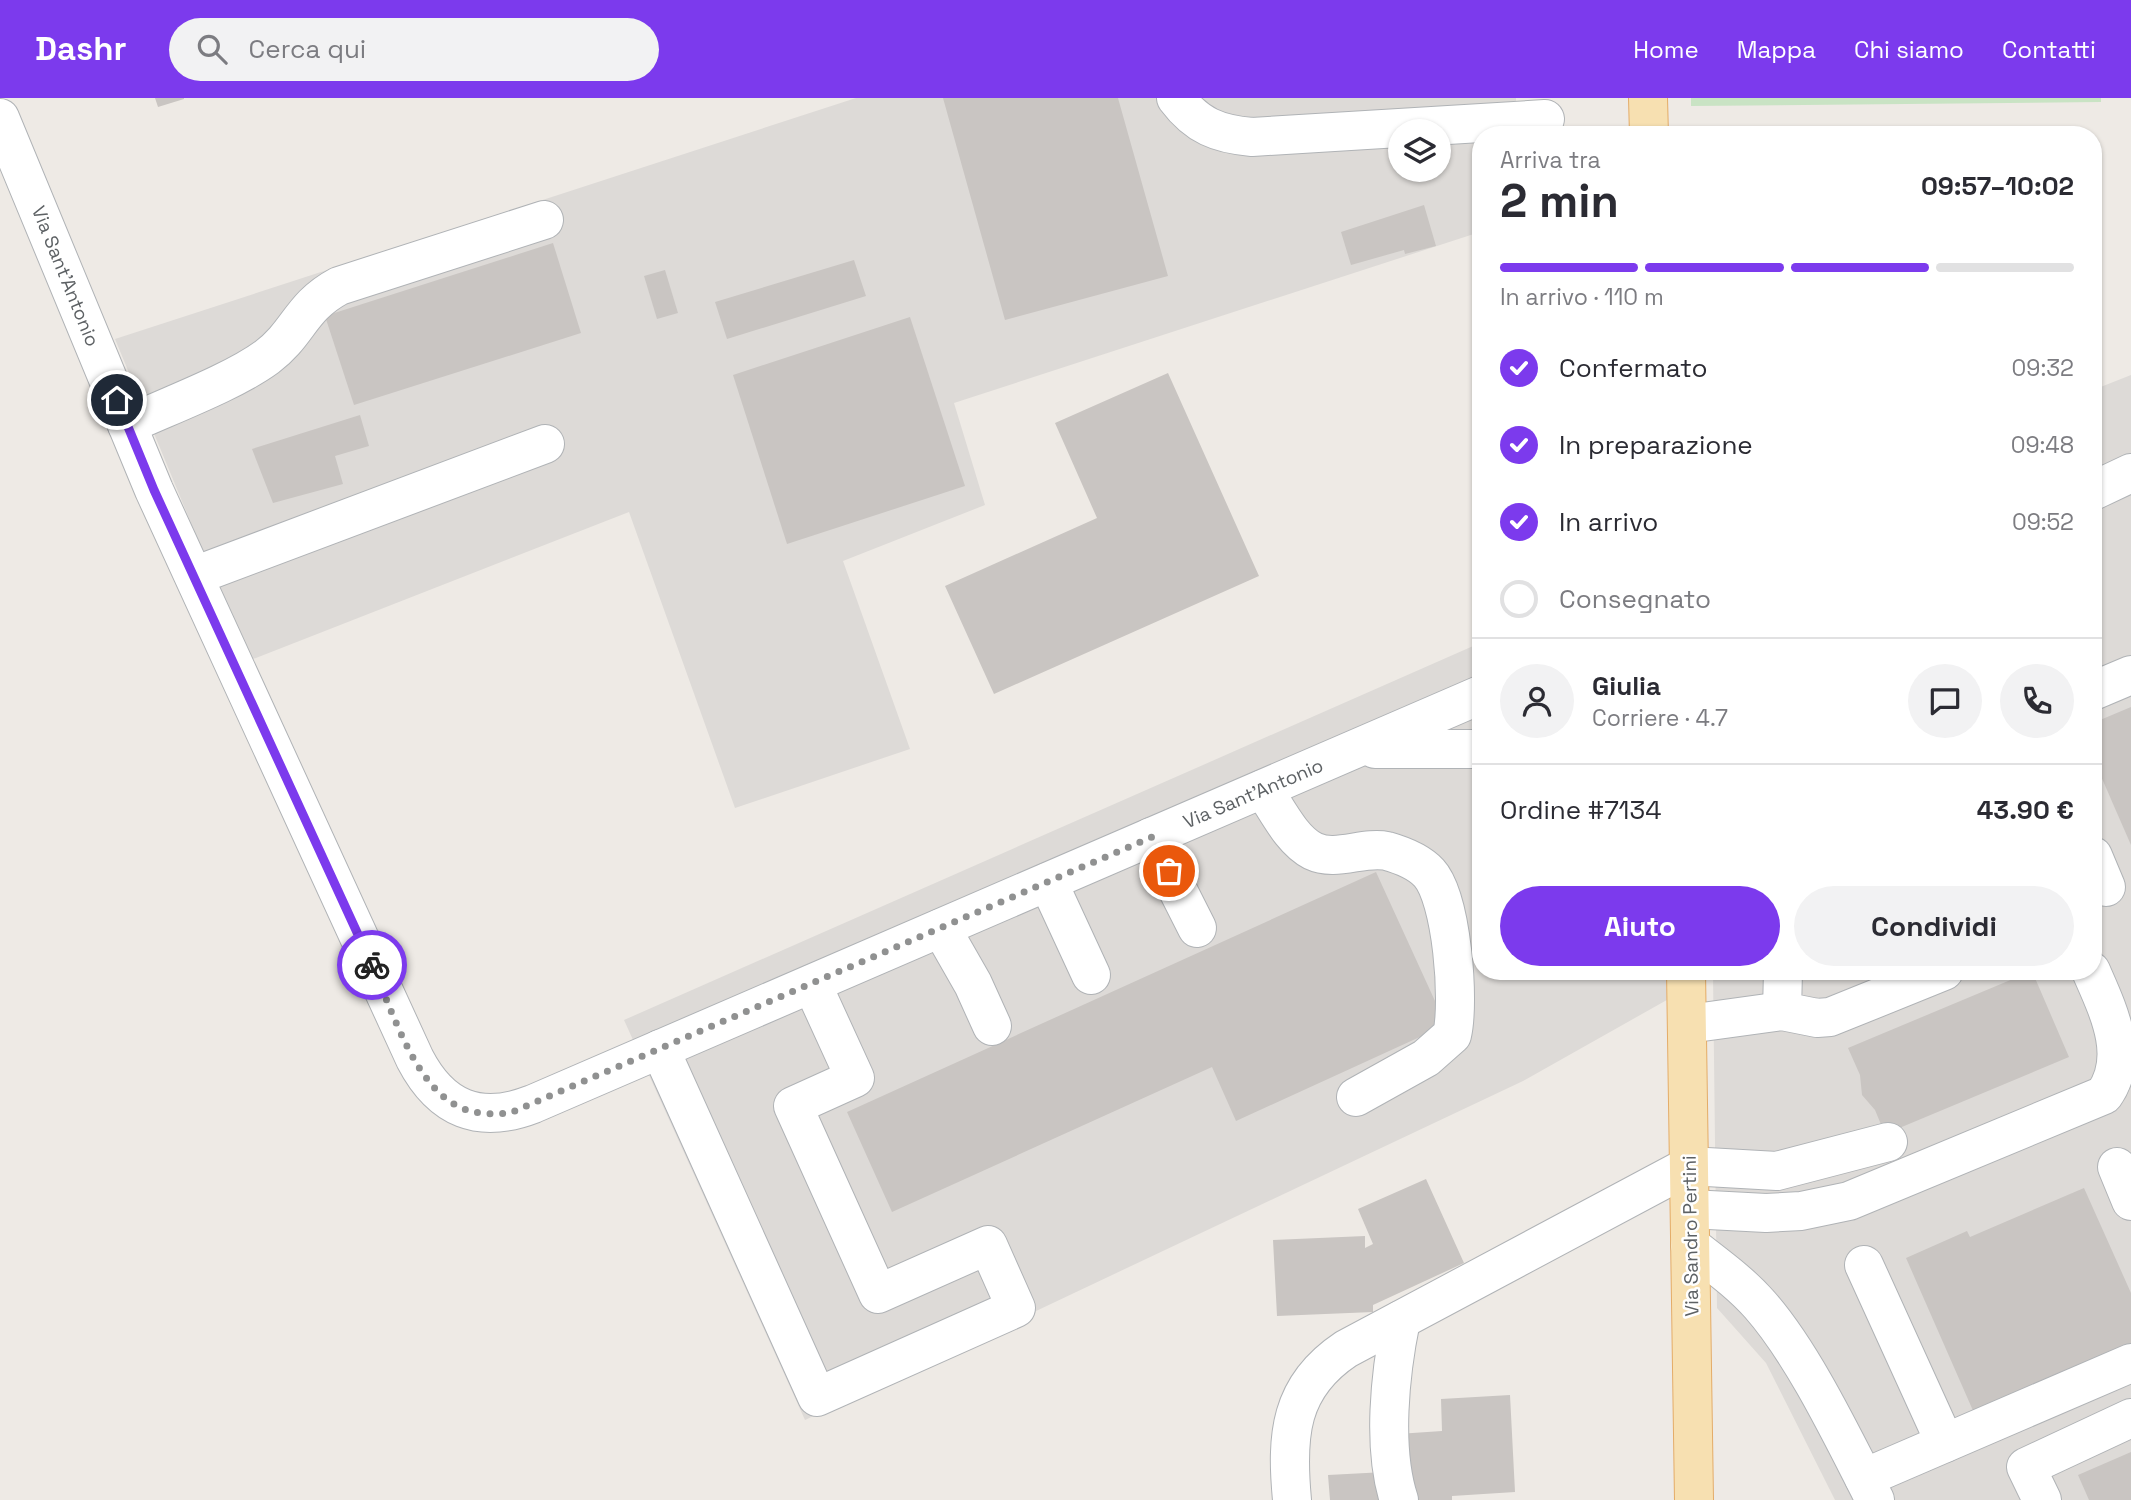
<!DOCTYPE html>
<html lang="it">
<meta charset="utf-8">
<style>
body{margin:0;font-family:"Space Grotesk",sans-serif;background:#f2f2f3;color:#2b2b33;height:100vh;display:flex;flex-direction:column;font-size:26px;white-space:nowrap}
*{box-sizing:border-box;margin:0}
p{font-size:23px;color:#7c7c81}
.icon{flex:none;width:38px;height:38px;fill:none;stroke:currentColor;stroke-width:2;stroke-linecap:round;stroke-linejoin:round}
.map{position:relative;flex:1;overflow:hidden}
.details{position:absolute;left:1472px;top:28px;width:630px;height:854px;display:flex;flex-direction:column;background:#fff;border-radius:28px;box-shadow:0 2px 5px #0004}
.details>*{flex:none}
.buttons{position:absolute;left:1388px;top:21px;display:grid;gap:14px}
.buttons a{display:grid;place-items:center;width:63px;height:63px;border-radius:50%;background:#fff;box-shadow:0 2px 5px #0004;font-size:35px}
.pin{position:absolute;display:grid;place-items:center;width:60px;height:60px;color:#fff;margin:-30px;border:4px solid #fff;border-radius:50%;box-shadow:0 2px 7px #0007}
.courier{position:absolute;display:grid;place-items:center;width:70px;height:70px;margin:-35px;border:5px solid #7c3aed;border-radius:50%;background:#fff;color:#222;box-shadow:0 2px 9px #0007}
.headline em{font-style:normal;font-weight:700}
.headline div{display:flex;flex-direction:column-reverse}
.headline{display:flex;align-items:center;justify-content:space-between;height:119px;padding:0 28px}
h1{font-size:46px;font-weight:700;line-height:52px}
.bar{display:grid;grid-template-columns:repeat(4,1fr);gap:10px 7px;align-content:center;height:84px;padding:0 28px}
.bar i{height:9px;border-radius:5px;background:#e1e1e2}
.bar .on{background:#7c3aed}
.bar p{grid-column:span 4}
.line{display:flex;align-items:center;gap:18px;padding:0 28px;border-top:2px solid #e1e1e2}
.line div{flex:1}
.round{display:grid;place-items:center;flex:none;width:74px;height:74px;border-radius:37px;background:#f2f2f3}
ol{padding:0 28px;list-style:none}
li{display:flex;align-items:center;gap:21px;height:77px}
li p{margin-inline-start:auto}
li .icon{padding:7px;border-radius:50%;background:#7c3aed;color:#fff;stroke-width:4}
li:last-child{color:#7c7c81}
li i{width:38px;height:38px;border:4px solid #e1e1e2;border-radius:50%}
.action{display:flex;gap:14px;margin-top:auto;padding:14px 28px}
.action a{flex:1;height:80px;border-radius:42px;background:#7c3aed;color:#fff;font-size:28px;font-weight:700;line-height:80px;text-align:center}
.action a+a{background:#f2f2f3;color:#2b2b33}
header{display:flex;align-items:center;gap:42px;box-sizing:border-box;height:98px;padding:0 35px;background:#7c3aed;color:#fff}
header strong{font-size:33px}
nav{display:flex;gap:38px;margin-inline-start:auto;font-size:24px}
.search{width:490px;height:63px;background:#f2f2f3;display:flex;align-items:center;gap:18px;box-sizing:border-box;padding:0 24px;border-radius:38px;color:#7c7c81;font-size:26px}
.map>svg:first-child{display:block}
</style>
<header>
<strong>Dashr</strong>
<div class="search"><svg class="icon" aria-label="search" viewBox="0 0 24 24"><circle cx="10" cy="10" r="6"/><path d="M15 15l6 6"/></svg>Cerca qui</div>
<nav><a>Home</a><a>Mappa</a><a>Chi siamo</a><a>Contatti</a></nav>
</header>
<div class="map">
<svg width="2131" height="1402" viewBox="0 0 2131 1402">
<rect width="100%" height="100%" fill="#eeeae5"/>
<g fill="#dddad7" fill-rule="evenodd">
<path d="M856,0h660v37h-36v97l-526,171 31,102 -142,56 67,188 -175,59 -106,-296 -381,149 -133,-322zM1400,33h38v39h-38z"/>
<polygon points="2131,277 2131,1402 1835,1402 1766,1265 1717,1210 1713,876 1523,983 805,1322 624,922 1480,545 1480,873 2093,873 2093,292"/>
</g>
<polygon fill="#c9e3c4" points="1691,0 2101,0 2101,4 1691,8"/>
<g fill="#c9c5c2">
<polygon points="155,0 184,0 184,1 158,9"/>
<polygon points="943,0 1118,0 1168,178 1005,222"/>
<polygon points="1424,107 1436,148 1405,156 1404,152 1351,167 1341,134"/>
<polygon points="553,145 581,235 354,307 325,218"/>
<polygon points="854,162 866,198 727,241 715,204"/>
<polygon points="665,172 678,215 657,221 644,178"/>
<polygon points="910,219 965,388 787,446 733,277"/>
<polygon points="1168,275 1259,478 994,596 945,488 1097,420 1055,325"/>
<polygon points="360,317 369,348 335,358 343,386 273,405 252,351"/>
<polygon points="2131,609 2131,747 2093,660 2093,625"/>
<polygon points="1376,774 1446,927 1236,1023 1212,969 892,1114 847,1014"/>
<polygon points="2032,873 2069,959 1885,1036 1875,1012 1862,997 1860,977 1848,950"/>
<polygon points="1426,1081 1464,1165 1373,1207 1373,1214 1277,1218 1273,1142 1365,1138 1365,1150 1373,1146 1358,1111"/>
<polygon points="2084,1090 2131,1195 2131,1249 1978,1324 1906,1160 1967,1133 1970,1139"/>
<polygon points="1510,1297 1515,1394 1452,1398 1452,1402 1330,1402 1328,1377 1385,1374 1383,1337 1442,1333 1441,1301"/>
<polygon points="2131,1354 2131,1402 2089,1402 2078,1377"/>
</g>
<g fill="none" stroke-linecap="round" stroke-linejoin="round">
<g stroke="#b0b3b6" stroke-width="40">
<g id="minor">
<path d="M1176,0c21,28 42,36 76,39l293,-18"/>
<path d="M0,20l154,372 261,569c26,50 64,66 118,45l947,-409"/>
<path d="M127,327c41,-19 106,-43 140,-68 32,-24 33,-50 72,-71l205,-66"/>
<polyline points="2093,393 2131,375"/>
<polyline points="194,478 545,346"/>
<polyline points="2093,593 2131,577"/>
<polyline points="1375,651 1480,651"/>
<path d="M1263,691c14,20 28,51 50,62 23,11 50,-5 74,0 14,4 32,11 42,22 23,25 31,129 23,162l-26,23 -70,39"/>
<polyline points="1151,739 1197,830"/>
<polyline points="2093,758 2106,789"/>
<polyline points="1048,784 1091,877"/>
<polyline points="941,830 973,886 992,928"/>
<polyline points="1783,873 1782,913 1817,920 1830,919 1944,873"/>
<polyline points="1688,926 1782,913"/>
<polyline points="660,951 817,1299 1016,1210 988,1147 878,1196 793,1008 855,980 812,886"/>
<polyline points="2117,1069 2131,1103"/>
<path d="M1690,1111l76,4 35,-2 48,-10 255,-106c27,-38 5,-83 -13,-124"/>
<path d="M1690,1147c24,19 50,37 70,60 44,50 84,135 115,195"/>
<polyline points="1864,1167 1945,1345"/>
<polyline points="1864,1380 2131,1265"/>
<path d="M1292,1402c-6,-64 -3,-113 54,-151l343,-183 88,5 111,-29"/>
<path d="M1399,1402c-17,-52 -9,-127 2,-180"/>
<polyline points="2042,1402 2026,1369 2131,1320"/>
</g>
</g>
<g stroke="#e4ac68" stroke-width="40">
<g id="major">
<polyline points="1648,0 1649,37"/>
<polyline points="1686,873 1694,1402"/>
</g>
</g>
<use href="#minor" stroke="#fff" stroke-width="38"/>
<use href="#major" stroke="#f7e0b1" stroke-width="38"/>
</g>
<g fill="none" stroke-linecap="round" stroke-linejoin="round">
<path stroke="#909191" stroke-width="7" stroke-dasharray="0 12.6" d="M372,867c20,44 43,124 90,143 15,7 32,6 48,5l642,-276 17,34"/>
<polyline stroke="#7c3aed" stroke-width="9" points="117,302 154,392 372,867"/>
</g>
<g text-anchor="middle" stroke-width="5" stroke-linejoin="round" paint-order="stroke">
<g font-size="19" fill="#5d6164" stroke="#fff">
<text transform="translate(66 178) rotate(68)" y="7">Via Sant'Antonio</text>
<text transform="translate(1253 695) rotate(-23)" y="7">Via Sant'Antonio</text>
<text transform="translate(1690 1138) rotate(-91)" y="7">Via Sandro Pertini</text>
</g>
</g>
</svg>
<div class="buttons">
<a><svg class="icon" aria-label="layers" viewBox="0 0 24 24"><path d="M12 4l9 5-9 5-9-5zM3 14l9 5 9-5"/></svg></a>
</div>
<div class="pin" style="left:1169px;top:773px;background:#ea580c"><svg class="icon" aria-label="bag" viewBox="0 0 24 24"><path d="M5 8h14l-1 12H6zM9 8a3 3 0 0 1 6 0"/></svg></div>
<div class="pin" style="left:117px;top:302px;background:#1f2937"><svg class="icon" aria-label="home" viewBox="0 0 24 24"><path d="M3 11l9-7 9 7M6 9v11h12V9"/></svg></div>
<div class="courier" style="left:372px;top:867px"><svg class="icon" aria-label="bike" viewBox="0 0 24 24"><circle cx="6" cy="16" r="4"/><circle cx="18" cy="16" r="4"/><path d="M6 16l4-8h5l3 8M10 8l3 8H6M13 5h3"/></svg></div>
<section class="details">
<div class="headline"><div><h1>2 min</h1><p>Arriva tra</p></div><em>09:57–10:02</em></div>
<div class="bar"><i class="on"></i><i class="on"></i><i class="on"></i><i></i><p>In arrivo · 110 m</p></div>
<ol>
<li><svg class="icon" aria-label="check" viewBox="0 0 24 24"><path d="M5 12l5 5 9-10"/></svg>Confermato<p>09:32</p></li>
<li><svg class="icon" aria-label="check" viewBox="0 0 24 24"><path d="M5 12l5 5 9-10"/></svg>In preparazione<p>09:48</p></li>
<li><svg class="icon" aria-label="check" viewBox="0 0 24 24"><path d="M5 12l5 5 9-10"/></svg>In arrivo<p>09:52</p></li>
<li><i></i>Consegnato</li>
</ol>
<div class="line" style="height:126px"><a class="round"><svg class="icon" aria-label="person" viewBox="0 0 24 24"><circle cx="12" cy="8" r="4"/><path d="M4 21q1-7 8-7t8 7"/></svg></a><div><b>Giulia</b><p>Corriere · 4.7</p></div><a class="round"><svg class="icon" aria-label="chat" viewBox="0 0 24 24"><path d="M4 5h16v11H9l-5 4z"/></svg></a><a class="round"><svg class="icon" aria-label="phone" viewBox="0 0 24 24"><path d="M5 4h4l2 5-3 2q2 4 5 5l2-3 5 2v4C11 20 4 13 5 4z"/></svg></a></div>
<div class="line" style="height:91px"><div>Ordine #7134</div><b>43.90 €</b></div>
<div class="action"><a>Aiuto</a><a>Condividi</a></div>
</section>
</div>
